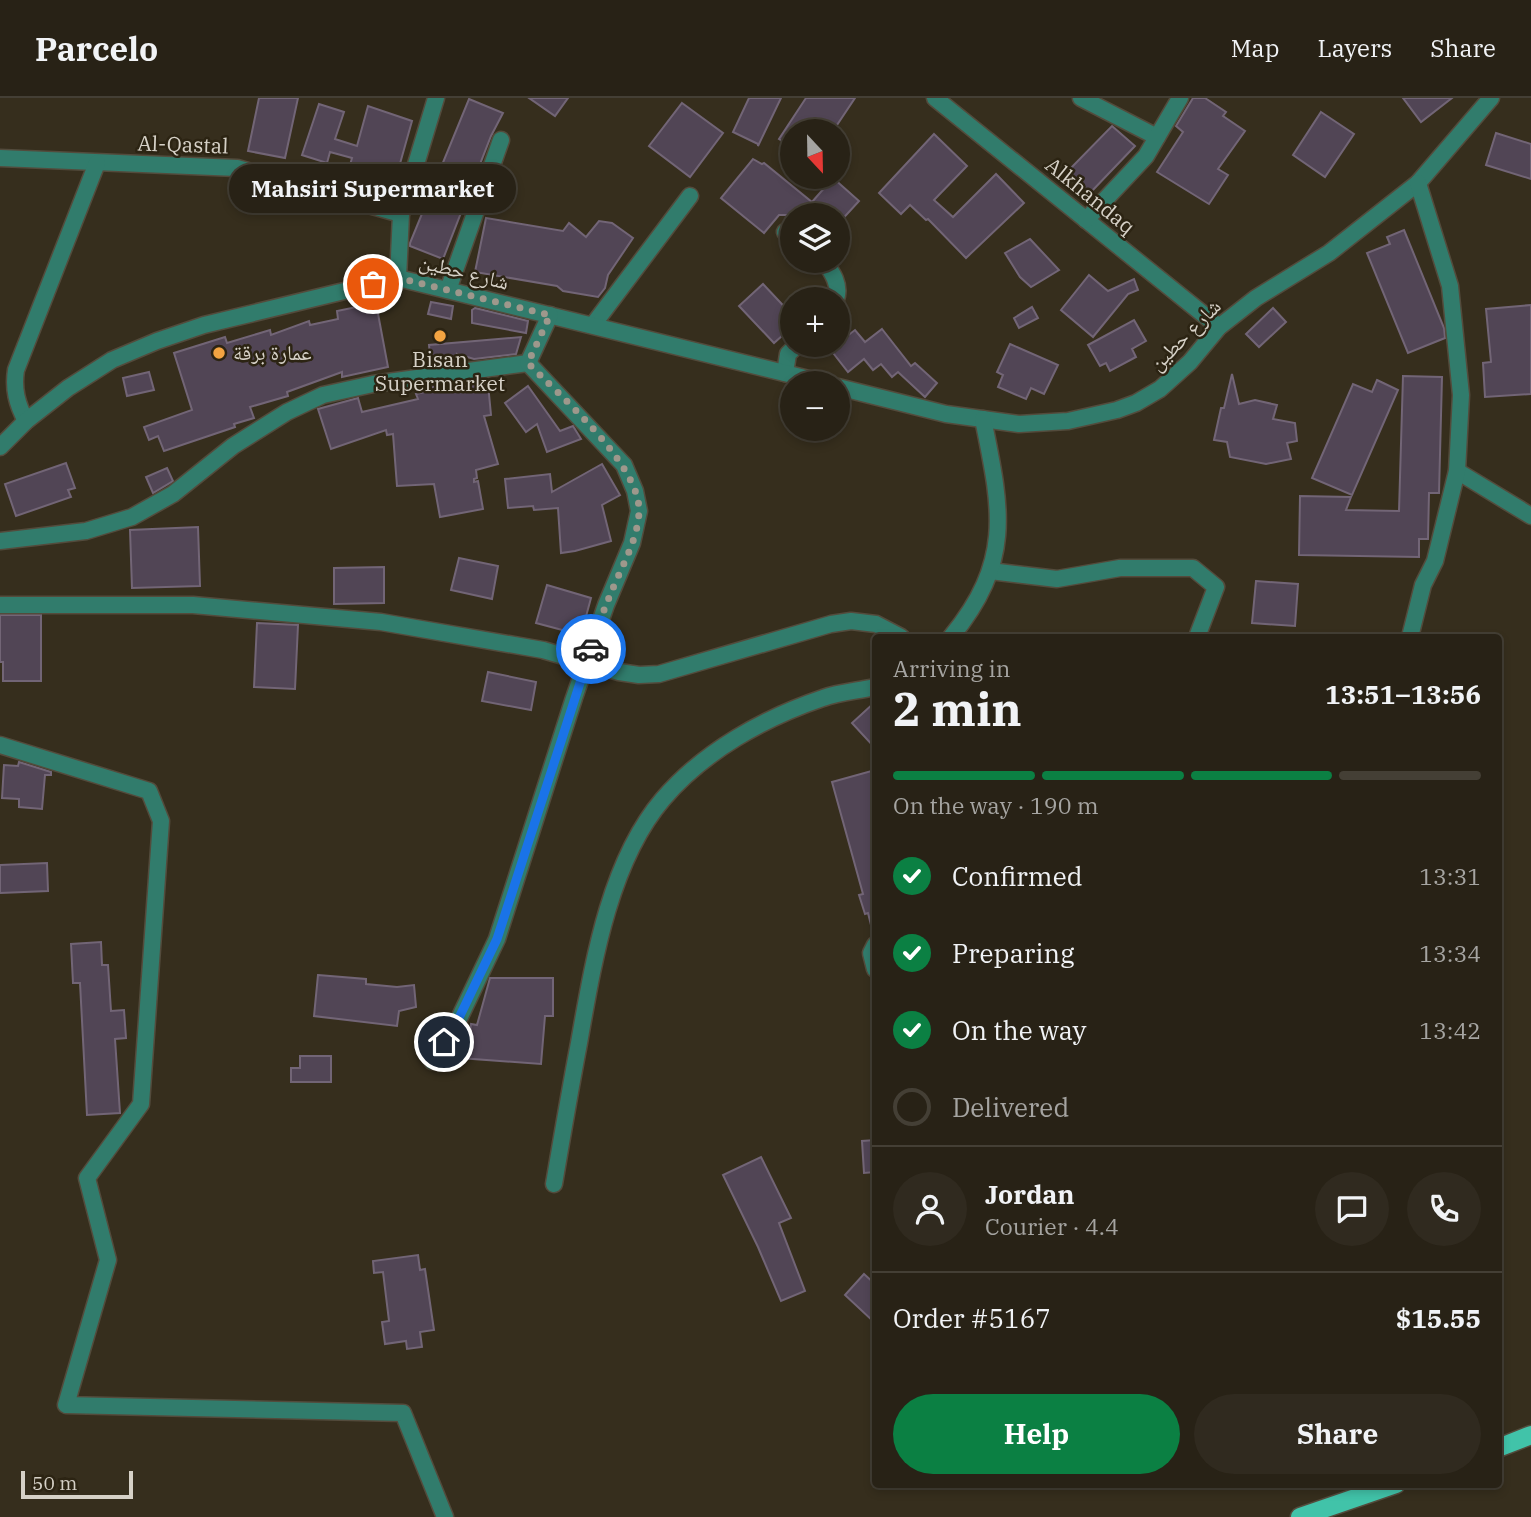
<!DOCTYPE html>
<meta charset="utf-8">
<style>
body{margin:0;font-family:"IBM Plex Serif","Noto Naskh Arabic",serif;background:#302a1f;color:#f1f3f6;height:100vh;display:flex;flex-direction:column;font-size:26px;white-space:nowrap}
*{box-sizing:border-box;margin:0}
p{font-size:23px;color:#a5a4a1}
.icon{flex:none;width:38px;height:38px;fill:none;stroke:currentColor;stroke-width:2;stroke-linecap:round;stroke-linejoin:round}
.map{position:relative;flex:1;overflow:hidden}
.details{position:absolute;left:872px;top:536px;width:630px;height:854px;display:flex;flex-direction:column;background:#282216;border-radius:7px;box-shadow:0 4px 10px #0003,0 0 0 2px #443f35}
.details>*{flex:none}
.needle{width:46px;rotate:158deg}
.fabs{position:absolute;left:780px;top:21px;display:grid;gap:14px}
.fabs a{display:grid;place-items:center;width:70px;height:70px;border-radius:50%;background:#282216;box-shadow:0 4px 10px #0003,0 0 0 2px #443f35;font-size:35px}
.scale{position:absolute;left:21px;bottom:18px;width:112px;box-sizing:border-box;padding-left:7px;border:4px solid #d6d1c7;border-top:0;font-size:19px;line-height:24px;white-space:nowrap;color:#d6d1c7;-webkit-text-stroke:5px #2c2413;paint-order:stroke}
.pin{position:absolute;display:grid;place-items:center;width:60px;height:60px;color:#fff;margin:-30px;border:4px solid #fff;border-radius:50%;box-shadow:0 2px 7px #0007}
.courier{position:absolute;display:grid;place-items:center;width:70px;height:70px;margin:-35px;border:5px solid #1a73e8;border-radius:50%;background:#fff;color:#222;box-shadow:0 2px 9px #0007}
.bubble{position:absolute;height:49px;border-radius:24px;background:#282216;box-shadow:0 4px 10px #0003,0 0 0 2px #443f35;font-size:23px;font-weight:800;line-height:49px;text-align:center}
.head em{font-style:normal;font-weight:800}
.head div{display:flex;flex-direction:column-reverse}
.head{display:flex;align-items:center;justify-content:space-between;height:119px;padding:0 21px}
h1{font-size:46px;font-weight:800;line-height:52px}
.bar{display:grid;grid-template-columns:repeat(4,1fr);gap:10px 7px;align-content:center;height:84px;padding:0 21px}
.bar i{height:9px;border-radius:5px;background:#443f35}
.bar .active{background:#0b8043}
.bar p{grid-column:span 4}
.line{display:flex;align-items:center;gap:18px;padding:0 21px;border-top:2px solid #443f35}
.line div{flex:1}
.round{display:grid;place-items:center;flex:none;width:74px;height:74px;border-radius:37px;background:#302a1f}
ol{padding:0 21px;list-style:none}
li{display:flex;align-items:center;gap:21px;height:77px}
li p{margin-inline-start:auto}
li .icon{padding:7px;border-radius:50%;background:#0b8043;color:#fff;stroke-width:4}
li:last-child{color:#a5a4a1}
li i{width:38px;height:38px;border:4px solid #443f35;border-radius:50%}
.primary-button{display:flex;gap:14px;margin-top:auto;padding:14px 21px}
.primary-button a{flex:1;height:80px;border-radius:42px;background:#0b8043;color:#fff;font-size:28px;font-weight:800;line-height:80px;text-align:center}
.primary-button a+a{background:#302a1f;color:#f1f3f6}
header{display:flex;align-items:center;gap:42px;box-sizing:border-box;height:98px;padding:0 35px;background:#282216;border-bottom:2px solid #443f35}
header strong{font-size:33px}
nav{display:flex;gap:38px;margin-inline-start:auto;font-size:24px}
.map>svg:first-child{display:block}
</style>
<header>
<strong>Parcelo</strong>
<nav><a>Map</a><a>Layers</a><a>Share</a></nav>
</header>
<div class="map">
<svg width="1531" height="1419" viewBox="0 0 1531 1419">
<rect width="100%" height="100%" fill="#362e1d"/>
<g fill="#514555" stroke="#726576" stroke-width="2">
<polygon points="259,0 298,0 285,60 248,53"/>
<polygon points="529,0 568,0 555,18"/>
<polygon points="749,0 781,0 758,48 758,46 733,34"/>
<polygon points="806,0 855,0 833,33 793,33 793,50 779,41"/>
<polygon points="1193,0 1205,0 1226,14 1223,18 1245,33 1218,71 1228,77 1209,106 1157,74 1183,34 1176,28"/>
<polygon points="1403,0 1452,0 1421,24"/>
<polygon points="469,1 503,15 491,38 443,161 410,148 410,145"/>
<polygon points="682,5 723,35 690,79 649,48"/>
<polygon points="319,6 344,14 335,41 357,48 368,8 412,23 394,87 348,74 352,60 330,54 327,65 302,57"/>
<polygon points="1321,14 1354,36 1325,79 1293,57"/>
<polygon points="1112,28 1135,48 1090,95 1067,74"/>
<polygon points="1496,35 1531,46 1531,81 1486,67"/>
<polygon points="934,36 967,68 934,102 953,119 996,76 1024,105 966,160 928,121 926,122 910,107 901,116 879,95"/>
<polygon points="753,61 762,66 764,65 812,104 833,80 859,103 838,126 838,117 779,117 764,135 721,100"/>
<polygon points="486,120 563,133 569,125 586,139 599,123 612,125 633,140 608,177 605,190 598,199 563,193 557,188 475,174"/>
<polygon points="1404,132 1444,230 1445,240 1408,255 1367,155 1390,146 1387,139"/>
<polygon points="1030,141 1059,172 1031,189 1020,179 1005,155"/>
<polygon points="1089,177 1108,193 1134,181 1138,192 1128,196 1093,239 1061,212"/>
<polygon points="763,186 793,218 793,228 774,245 739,208"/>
<polygon points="431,204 453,208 451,221 428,216"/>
<polygon points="376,205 388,269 342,279 342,274 287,294 288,298 250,309 254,320 234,326 235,329 164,353 158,338 149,342 144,329 192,312 174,255 225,239 227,245 270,232 271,237 309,223 310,227 338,221 337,213"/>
<polygon points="1531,207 1531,296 1485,299 1483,265 1491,264 1486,211"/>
<polygon points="1032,209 1038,220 1019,230 1014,220"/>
<polygon points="475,210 528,223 526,235 472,225 472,212"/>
<polygon points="1273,210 1286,224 1259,249 1246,236"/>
<polygon points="1134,222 1146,243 1132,251 1136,259 1110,273 1106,265 1100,268 1088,247"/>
<polygon points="882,231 911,268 915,265 937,285 925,299 898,274 892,279 881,266 873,272 864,261 848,274 830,251 855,232 865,244"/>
<polygon points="521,239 516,256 474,261 457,256 458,264 431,268 429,247"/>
<polygon points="1010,246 1058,267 1044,296 1031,290 1026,301 998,289 1003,277 997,274"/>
<polygon points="149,274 154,292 127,298 123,280"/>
<polygon points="1232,276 1239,306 1255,302 1277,307 1273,321 1295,325 1297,343 1287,345 1291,361 1266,366 1230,359 1227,344 1214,342 1221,310 1224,310"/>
<polygon points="1403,278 1442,279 1439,395 1429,395 1428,441 1419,441 1419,459 1299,457 1300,398 1351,399 1346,412 1399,413"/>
<polygon points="1377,282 1398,292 1352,397 1312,380 1353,286 1372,294"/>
<polygon points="460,285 460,289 488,286 491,317 484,318 498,366 476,372 477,380 474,381 474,384 478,383 483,411 440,419 434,386 397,388 393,336 387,337 386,332 331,351 318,311 358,300 362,314 418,301 416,296 433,292 433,289"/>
<polygon points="528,288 560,333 573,328 581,341 547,354 537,326 526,334 505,305"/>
<polygon points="66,365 75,390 68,392 71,399 16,418 5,386"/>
<polygon points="602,366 620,397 602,407 611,443 575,453 561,455 558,410 534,412 533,408 508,410 505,381 550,376 552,394"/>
<polygon points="167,370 173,383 153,395 146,379"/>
<polygon points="198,429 200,488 132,490 130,432"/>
<polygon points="459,460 498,468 492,501 451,492"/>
<polygon points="384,469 384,505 334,506 334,470"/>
<polygon points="1256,483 1298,486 1295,528 1252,525"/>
<polygon points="547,487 591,500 581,537 536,525"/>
<polygon points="0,517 41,517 41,583 3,583 3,564 0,564"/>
<polygon points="257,525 298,527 295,591 254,589"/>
<polygon points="488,574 536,584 531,612 482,603"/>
<polygon points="875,604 875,650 852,625"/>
<polygon points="19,664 51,674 51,677 45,677 42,711 19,709 19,701 2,700 4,667 18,668"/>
<polygon points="875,672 875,826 871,827 868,815 865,816 859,797 863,796 832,684"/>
<polygon points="47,765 48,793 0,795 0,767"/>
<polygon points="101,844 102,867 108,867 111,913 124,912 126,940 115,941 120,1015 87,1017 80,885 73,885 71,846"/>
<polygon points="318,877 366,881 366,886 397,889 414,887 416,909 399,913 397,928 314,918"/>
<polygon points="490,880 553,880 553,918 545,918 541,966 460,960 462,937 464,934 470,935 471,926 477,927"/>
<polygon points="300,958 331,958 331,984 291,984 291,970 300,970"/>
<polygon points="875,1042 875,1074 864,1075 862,1043"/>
<polygon points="761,1059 791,1120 779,1125 805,1193 781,1203 758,1149 723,1077"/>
<polygon points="418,1157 420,1172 425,1171 434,1232 420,1234 422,1249 407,1251 406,1243 385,1246 382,1224 389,1223 383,1174 374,1175 373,1163"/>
<polygon points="864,1176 875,1186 875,1225 845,1197"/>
</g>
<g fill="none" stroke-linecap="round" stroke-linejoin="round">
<g stroke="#534b3c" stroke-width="19">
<g id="minor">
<polyline points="935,0 1219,229"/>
<polyline points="1081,0 1157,39"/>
<polyline points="0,60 237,70 401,116"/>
<polyline points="1086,122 1146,58 1180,0"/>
<polyline points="785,134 793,140"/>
<path d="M824,163c8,11 17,24 12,38"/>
<polyline points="398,180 401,116 436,0"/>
<polyline points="448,192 501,42"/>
<polyline points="593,227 690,98"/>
<polyline points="785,275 788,256 797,247"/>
<polyline points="838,289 946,316 1019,326 1068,323 1117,312 1136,305 1160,291 1190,264 1219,229 1256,200 1329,155 1418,85 1491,0"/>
<path d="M26,323c-9,-17 -13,-32 -10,-51l81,-207"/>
<polyline points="0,349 26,323 68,290 112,262 157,243 204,227 398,180 825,285"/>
<polyline points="1457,373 1531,418"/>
<polyline points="0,443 86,433 132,419 173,396 233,348 287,314 323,297 373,286 528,265 550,217"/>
<polyline points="990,473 1057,481 1120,470 1193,470 1216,489 1197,539"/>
<polyline points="0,507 193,507 381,524 543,552 619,574 639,577 659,576 831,526 851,523 876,526 901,539"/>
<path d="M951,539c63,-77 50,-129 32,-218"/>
<polyline points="1410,539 1423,487 1435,463 1457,373 1461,297 1450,188 1418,85"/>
<polyline points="0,647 149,693 161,723 141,1006 87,1080 108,1162 66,1307 403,1315 445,1419"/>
<polyline points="875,847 871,855 875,871"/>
<polyline points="432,963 456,927 497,841 574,600 606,507 632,445 639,413 635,393 624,367 528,265"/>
<path d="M554,1086c8,-47 16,-94 25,-141 14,-79 30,-181 84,-244 41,-48 101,-81 160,-101 16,-6 35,-7 52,-11"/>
</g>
</g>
<g stroke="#534b3c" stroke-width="21">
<g id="major">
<polyline points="1498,1350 1531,1337"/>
<polyline points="1300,1419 1396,1386"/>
</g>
</g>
<use href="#minor" stroke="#317c6c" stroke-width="16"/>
<use href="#major" stroke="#41c3a9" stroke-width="18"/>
</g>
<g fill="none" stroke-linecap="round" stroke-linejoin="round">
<path stroke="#9e988c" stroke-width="7" stroke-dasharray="0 12.6" d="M373,186l25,-6 152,37 -22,48c32,33 113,102 111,149 -1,27 -18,56 -28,81 -8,18 -14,37 -20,56"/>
<polyline stroke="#1a73e8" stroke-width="9" points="444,944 456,926 497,841 591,551"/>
</g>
<g fill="#f3a442" stroke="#2c2413" stroke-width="2.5">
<circle cx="440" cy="238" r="7"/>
<circle cx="219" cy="255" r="7"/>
</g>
<g text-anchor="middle" stroke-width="5" stroke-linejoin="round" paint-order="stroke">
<g font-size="21" fill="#d6d1c7" stroke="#2c2413">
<text transform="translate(183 47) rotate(2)" y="7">Al-Qastal</text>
<text transform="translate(1090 98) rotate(39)" y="7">Alkhandaq</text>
<text transform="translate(464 174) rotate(14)" y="7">شارع حطين</text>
<text transform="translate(1185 237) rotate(-45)" y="7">شارع حطين</text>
</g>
<g font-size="21" fill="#d6d1c7" stroke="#2c2413" text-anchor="start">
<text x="233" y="262">عمارة برقة</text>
<text x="440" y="269" text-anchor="middle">Bisan<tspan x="440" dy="24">Supermarket</tspan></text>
</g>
</g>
</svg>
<div class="fabs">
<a><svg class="needle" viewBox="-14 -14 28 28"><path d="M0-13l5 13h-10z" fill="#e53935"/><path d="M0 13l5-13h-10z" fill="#a5a4a1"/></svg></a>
<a><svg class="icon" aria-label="layers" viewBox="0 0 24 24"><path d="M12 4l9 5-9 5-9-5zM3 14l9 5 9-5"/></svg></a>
<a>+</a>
<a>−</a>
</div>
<div class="scale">50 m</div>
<div class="pin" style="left:373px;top:186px;background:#ea580c"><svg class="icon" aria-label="bag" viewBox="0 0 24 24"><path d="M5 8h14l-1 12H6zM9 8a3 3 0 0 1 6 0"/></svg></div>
<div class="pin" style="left:444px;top:944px;background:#1f2937"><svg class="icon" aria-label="home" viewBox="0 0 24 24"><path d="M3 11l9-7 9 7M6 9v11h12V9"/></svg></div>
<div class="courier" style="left:591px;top:551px"><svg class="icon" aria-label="car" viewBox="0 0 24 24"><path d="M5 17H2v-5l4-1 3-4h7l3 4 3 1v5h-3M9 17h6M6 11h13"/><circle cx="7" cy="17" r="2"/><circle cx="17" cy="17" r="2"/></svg></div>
<div class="bubble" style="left:229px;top:66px;width:287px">Mahsiri Supermarket</div>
<section class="details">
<div class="head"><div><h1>2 min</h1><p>Arriving in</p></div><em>13:51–13:56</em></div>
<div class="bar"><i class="active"></i><i class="active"></i><i class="active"></i><i></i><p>On the way · 190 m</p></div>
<ol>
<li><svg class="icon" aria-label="check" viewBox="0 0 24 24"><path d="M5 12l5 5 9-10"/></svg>Confirmed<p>13:31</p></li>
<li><svg class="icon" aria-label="check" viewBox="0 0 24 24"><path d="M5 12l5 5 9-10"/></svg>Preparing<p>13:34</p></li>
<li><svg class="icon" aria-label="check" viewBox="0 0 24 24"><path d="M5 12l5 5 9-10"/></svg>On the way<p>13:42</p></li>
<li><i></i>Delivered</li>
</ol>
<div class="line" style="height:126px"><a class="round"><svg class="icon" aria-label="person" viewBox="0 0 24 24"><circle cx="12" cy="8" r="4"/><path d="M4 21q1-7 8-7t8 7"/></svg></a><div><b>Jordan</b><p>Courier · 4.4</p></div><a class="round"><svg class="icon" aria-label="chat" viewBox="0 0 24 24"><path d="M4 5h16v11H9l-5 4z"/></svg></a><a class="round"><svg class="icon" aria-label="phone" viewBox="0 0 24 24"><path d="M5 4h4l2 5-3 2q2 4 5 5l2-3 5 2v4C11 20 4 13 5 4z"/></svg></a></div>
<div class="line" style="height:91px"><div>Order #5167</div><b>$15.55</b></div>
<div class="primary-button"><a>Help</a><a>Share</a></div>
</section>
</div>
